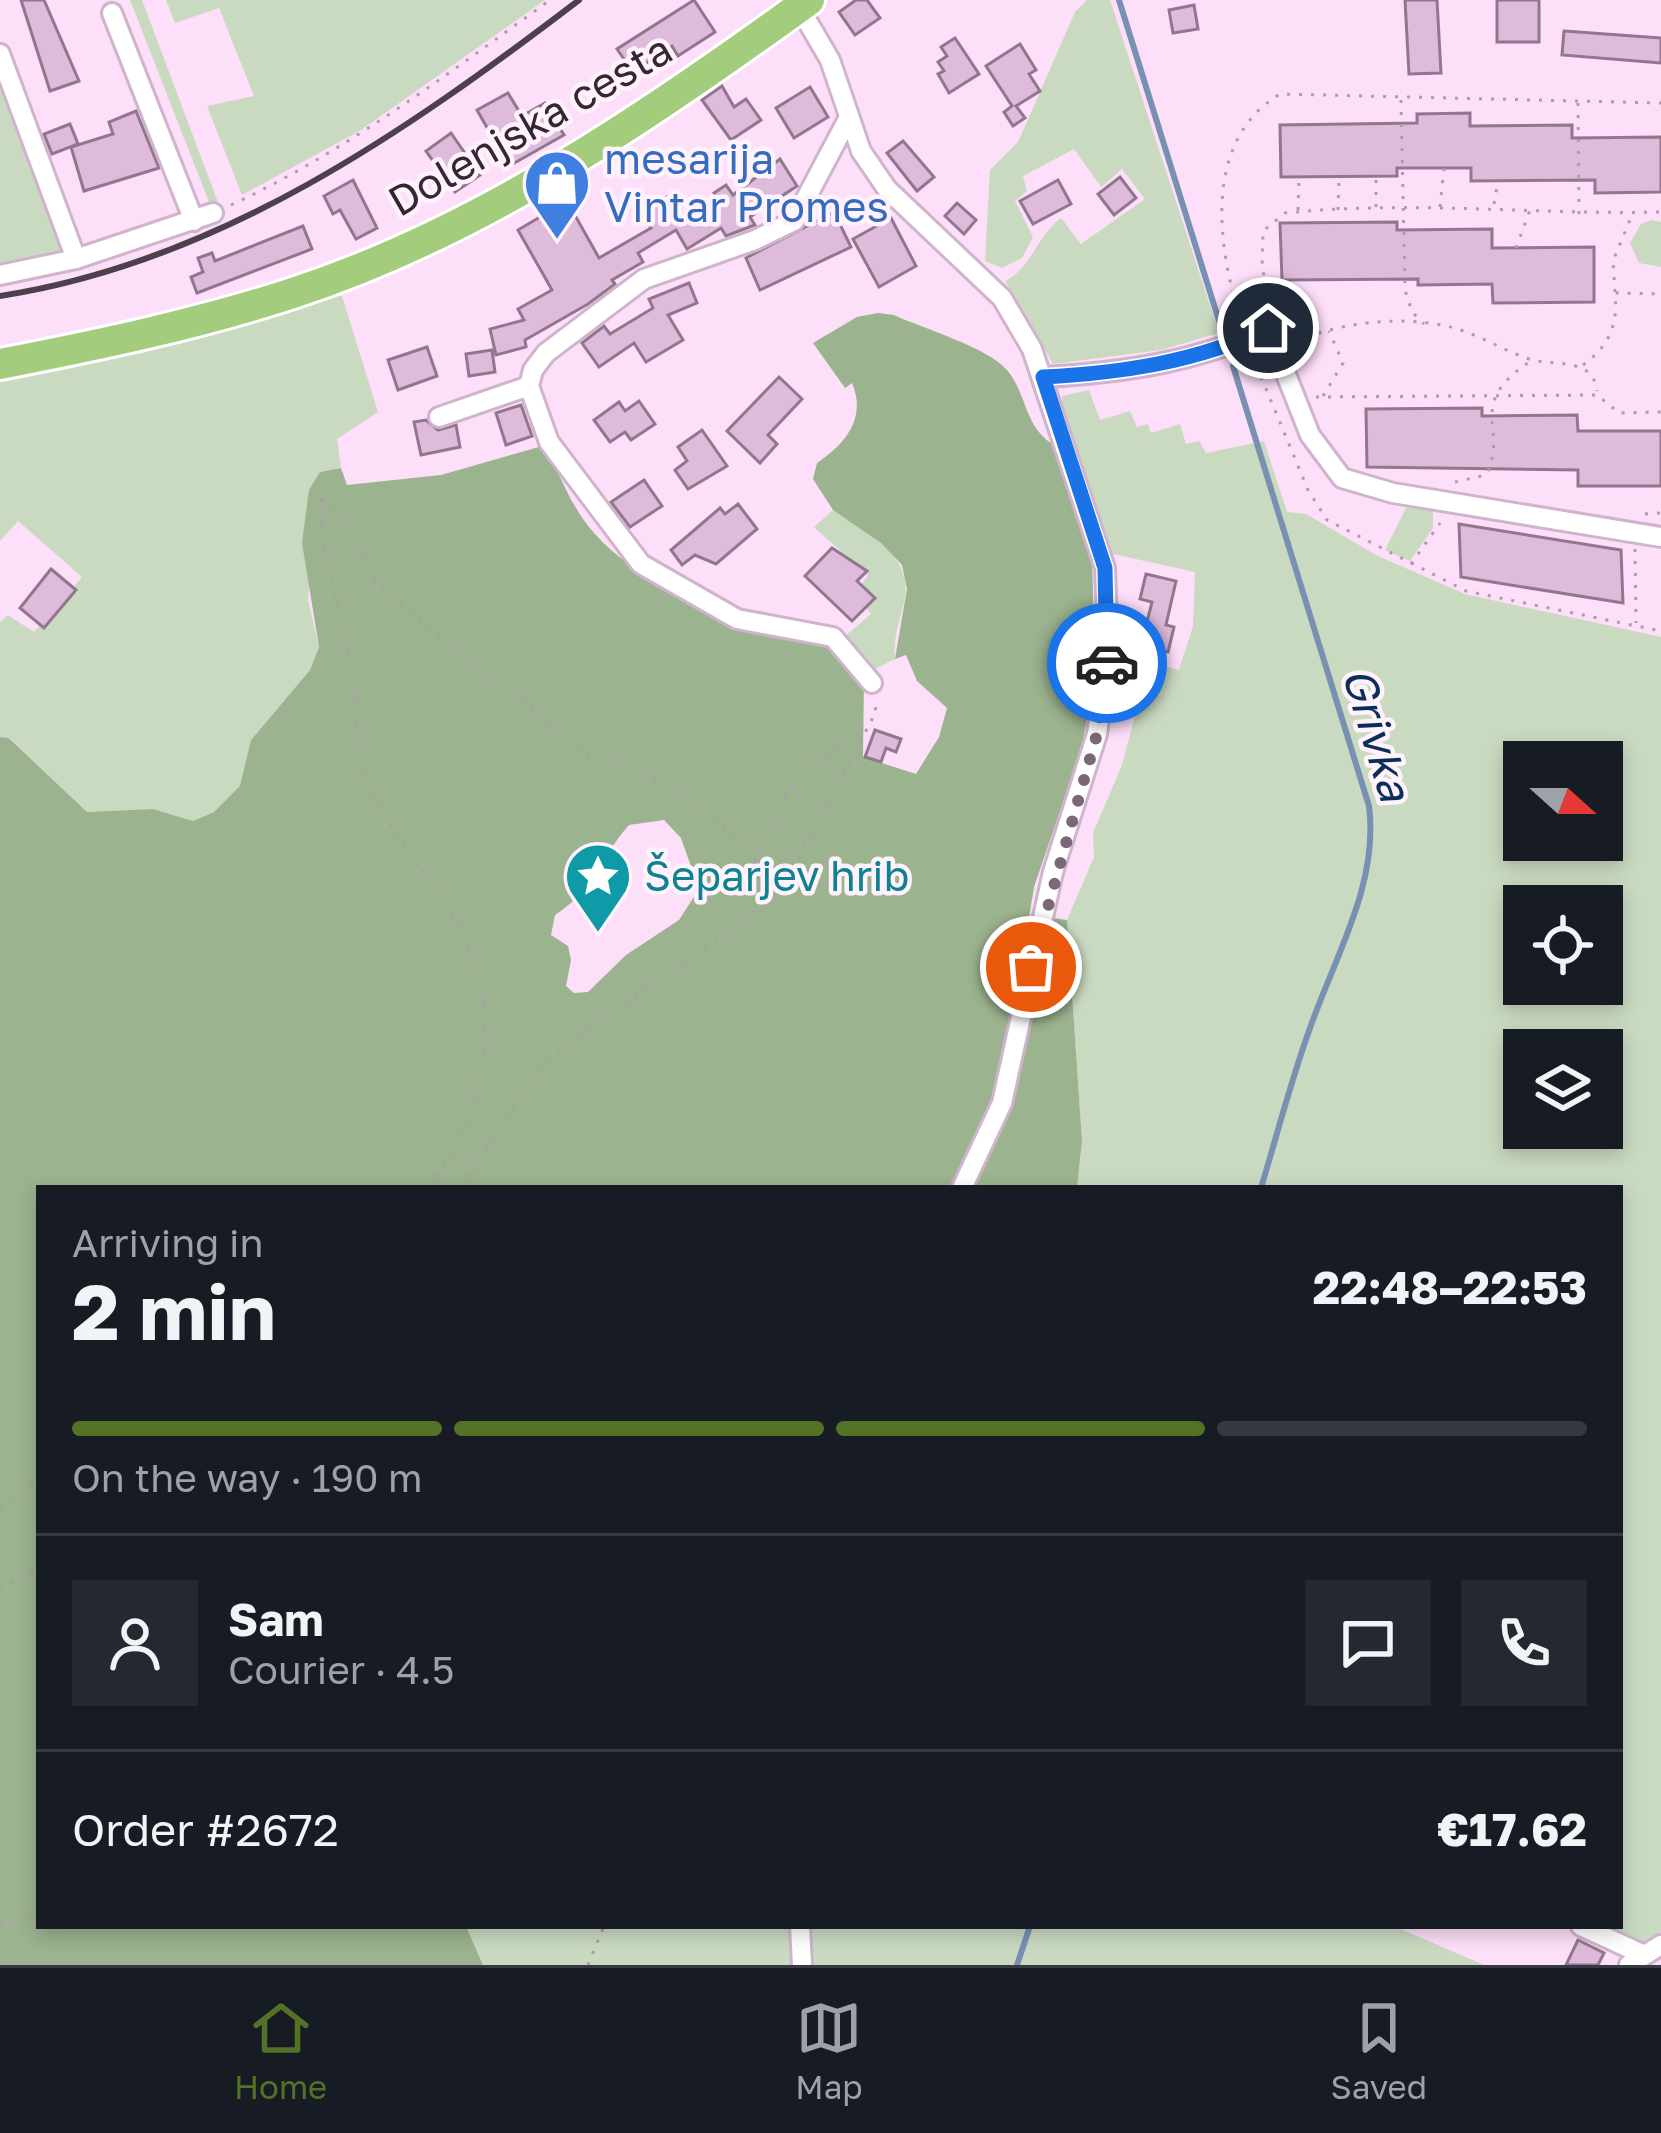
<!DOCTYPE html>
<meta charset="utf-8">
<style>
body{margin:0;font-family:"Golos Text",sans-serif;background:#242831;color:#f1f3f6;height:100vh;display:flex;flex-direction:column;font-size:45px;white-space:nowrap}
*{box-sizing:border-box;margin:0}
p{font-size:39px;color:#9ea1a6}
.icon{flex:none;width:66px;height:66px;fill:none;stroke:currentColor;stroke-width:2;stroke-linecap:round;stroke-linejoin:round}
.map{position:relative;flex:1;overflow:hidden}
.panel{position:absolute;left:36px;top:1185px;width:1587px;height:744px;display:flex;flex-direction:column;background:#171b24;border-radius:0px;box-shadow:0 6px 18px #0003}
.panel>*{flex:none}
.needle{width:78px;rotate:111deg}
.controls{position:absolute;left:1503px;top:741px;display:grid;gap:24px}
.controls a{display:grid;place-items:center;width:120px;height:120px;border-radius:0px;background:#171b24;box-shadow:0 6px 18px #0003;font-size:60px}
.pin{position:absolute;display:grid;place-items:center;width:102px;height:102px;color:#fff;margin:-51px;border:6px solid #fff;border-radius:50%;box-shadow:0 3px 12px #0007}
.courier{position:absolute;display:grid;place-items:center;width:120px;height:120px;margin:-60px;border:9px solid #1a73e8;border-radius:50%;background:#fff;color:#222;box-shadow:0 3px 15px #0007}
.headline em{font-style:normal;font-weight:700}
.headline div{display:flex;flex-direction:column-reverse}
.headline{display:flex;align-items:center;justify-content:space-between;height:204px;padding:0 36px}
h1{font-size:78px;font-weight:700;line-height:90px}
.bar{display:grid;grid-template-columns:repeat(4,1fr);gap:18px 12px;align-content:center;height:144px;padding:0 36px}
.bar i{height:15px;border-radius:9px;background:#363941}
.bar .on{background:#537228}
.bar p{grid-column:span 4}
.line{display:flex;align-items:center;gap:30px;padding:0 36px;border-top:3px solid #363941}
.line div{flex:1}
.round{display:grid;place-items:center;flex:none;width:126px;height:126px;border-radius:0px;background:#242831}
.dock{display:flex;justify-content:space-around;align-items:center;height:168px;border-top:3px solid #363941;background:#171b24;font-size:33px;color:#9ea1a6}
.dock a{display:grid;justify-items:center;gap:6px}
.dock .on{color:#537228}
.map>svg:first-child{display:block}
</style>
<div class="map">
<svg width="1661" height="1965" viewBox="0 0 1661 1965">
<rect width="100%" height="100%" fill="#fddff9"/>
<g fill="#cadac1" fill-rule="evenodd">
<polygon points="130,0 142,0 219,205 209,202"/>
<polygon points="166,0 545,0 361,130 242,195 207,106 254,96 219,8 175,23"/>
<path d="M1087,0h23l109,333 -58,17 -108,14 -48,-83c28,-14 31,-45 56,-63l20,26 64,-45 -23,-30 -21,18 -27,-38 -51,27 4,15 -12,10 18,36 -11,21 -20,10 -17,-7 5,-91 28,-28 57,-130z"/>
<polygon points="0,69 68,250 0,271"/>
<polygon points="1652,220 1661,222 1661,267 1639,263 1630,243 1641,224"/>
<polygon points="334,295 342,296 378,412 337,439 341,468 320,472 308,600 319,647 310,670 251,740 241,786 214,812 193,821 153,809 87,812 10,738 0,737 0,622 8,615 34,632 82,577 18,521 0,541 0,380 191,340"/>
<path d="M1089,390l11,30 30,-9 7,16 11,-3 3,9 29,-9 6,20 13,-3 7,12 58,-12 23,71 19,2 72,42 87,38 196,43v1301l-18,9 -47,-21h24v-738h-543l5,-47 -15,-221 27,-63 -1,-24 29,-68 27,-103 30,8 14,-44 2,-54 -82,-18 -50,-142 -1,-16zM1524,762h78v78h-78zM1524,906h78v78h-78zM1524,1050h78v78h-78z"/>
<polygon points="1408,504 1433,507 1433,528 1410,561 1385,550"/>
<path d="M833,510c33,22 83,46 71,93 -5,19 -11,36 -9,56l-22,11 -30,-32 28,-24 -17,-21 14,-17 -54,-49z"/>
<polygon points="466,1926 790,1926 791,1965 483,1965"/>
<polygon points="807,1926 1394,1926 1484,1965 809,1965"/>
</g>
<g fill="#9cb38f" fill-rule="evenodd">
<path d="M878,313l16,2c30,14 93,32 113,55 20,24 17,55 44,73l41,115 3,111 -13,78 -48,140 -24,149 -17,61 -43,91h-911v738h427l17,39h-483v-1228l9,1 78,74 66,-3 40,12 21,-9 26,-26 11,-46 59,-70 9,-23 -17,-104 7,-53 11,-18 21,-4 6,17 94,-10 105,-30c13,30 26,63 48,88 63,73 164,64 237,116 12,9 23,22 33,32l-1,76 53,17 23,-37 8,-29 -30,-27 -11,-26 -11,4 12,-70 -5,-24 -21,-22 -48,-33 -20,-31 4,-16c28,-19 50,-45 35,-80l-7,5 -32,-45 44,-26zM664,820l17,18 18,51 -20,31 -53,35 -38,37 -14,1 -8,-7 5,-26 -3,-14 -17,-11 4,-20c35,-21 47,-60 74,-90z"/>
<path d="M1051,918l16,2 15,221 -5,47h-103c43,-92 62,-170 77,-270z"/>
</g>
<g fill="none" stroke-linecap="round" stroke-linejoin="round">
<g stroke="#7891b3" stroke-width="6">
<polyline points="1119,0 1224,337"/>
<path d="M1233,366l136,440c10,78 -34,150 -59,222 -19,52 -33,107 -49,160"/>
<polyline points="1017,1965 1030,1926"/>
</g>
</g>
<g fill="#dfbbdb" stroke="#91768e" stroke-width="3">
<polygon points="21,0 44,0 79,81 50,91"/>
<polygon points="694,0 715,32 678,56 672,46 633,72 617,49"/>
<polygon points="856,0 867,0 880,18 855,35 839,12"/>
<polygon points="1405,0 1437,0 1441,73 1409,74"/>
<rect x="1497" y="0" width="42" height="42"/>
<polygon points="1194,5 1198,29 1173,33 1169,10"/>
<polygon points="1564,31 1661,38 1661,63 1562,55"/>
<polygon points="955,38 979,74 949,93 938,74 944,71 938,62 947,56 941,47"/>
<polygon points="1020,44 1036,70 1029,74 1040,91 1016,106 1025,118 1013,126 1004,112 1012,106 986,66"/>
<polygon points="722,86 734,107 746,99 761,120 731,140 702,100"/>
<polygon points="810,87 828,117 794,138 776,108"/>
<polygon points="508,93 522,116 545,103 564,135 509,166 477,110"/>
<polygon points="136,111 159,168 84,191 71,147 113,134 109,122"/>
<polygon points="1470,113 1470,126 1572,125 1572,138 1661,137 1661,192 1595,193 1595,180 1471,181 1471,168 1397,168 1397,176 1281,177 1280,125 1417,123 1417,114"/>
<polygon points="70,124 78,144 52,154 44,134"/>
<polygon points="451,133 480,175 455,192 426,151"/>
<polygon points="903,141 934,177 917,191 887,153"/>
<polygon points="780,159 797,186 750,217 755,225 726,236 721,228 687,249 676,230 638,253 643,262 612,280 615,284 588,304 525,340 526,347 496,355 490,329 524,320 518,309 552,290 518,230 567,201 599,258 651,228 642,213 667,197 684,225 720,203 714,193 726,185 733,195"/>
<polygon points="1120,177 1136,198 1114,215 1098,194"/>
<polygon points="353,180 377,228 356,239 340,210 333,214 324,196"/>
<polygon points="1058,180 1071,204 1033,224 1020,201"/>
<polygon points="957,203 976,220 964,234 945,216"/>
<polygon points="834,212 851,247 760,290 746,258"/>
<polygon points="891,218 916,266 879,287 853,239"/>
<polygon points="1397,222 1397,230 1492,229 1492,248 1594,247 1594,302 1493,303 1492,284 1418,285 1418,279 1282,280 1280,223"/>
<polygon points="303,226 312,249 197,293 191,277 203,272 198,258 212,253 215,261"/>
<polygon points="689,283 697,303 668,315 683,340 646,362 634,343 599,367 582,343 604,326 610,334 653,308 649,299"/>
<polygon points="427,347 437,376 398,390 388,360"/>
<polygon points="492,350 495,372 469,376 466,354"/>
<polygon points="779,377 802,399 768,435 777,444 760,463 727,431"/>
<polygon points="639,401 655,424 631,440 625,432 610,442 594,420 619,402 625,411"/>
<polygon points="521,405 532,436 506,445 496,413"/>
<polygon points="1482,408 1482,416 1577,415 1578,431 1661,431 1661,486 1578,486 1578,470 1367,467 1366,409"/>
<polygon points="426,420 438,430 456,425 460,447 421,455 414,422"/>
<polygon points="702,430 727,466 688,489 675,470 687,461 678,447"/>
<polygon points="644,480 662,506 630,527 611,502"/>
<polygon points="738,504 757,529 716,564 695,555 682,565 671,550 720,508 725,514"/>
<polygon points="1459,524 1621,550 1623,603 1461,577"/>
<polygon points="832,548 867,571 857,581 875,598 852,621 805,576"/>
<polygon points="51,569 76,590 44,628 20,608"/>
<polygon points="1146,574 1176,581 1166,625 1174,627 1168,652 1141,645 1152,602 1140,599"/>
<polygon points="875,730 901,739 896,752 886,748 881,762 865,757"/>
<polygon points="1578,1940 1604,1953 1598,1965 1566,1965"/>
</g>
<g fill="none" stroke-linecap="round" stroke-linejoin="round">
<g stroke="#d0b4cd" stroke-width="24">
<g id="street">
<polyline points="799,7 830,60 861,151 887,189 1002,298 1032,349 1105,568 1108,652 1097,734 1053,872 1002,1103 962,1188"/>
<polyline points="112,13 194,221"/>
<polyline points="0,54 76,259"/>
<polyline points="848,119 794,221 755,240 644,279 546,353 533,370 529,386 549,442 641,564 737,619 833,637 872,683"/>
<polyline points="0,275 76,259 213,213"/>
<path d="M1043,377c79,-4 153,-15 225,-48l42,106 32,43 51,15 268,44"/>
<polyline points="439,417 529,386"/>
<polyline points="800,1926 802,1965"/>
<polyline points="1581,1926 1642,1954"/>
<polyline points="1629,1965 1661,1945"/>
</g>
</g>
<g stroke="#fff" stroke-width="36">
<path id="primary" d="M0,364c98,-19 198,-40 293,-71 187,-61 358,-178 516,-293"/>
</g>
<g stroke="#b19aae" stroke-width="3" stroke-dasharray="3 9" stroke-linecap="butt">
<polyline points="1401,100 1405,290 1412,312 1424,324"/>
<polyline points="1578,103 1579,214"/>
<polyline points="1494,204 1498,180"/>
<path d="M231,205c116,-54 215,-130 319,-205"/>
<polyline points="1376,207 1376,176"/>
<polyline points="1440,207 1444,168"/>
<polyline points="1298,210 1299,176"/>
<polyline points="1338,210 1339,176"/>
<polyline points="1516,248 1530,210"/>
<polyline points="1615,292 1613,261 1632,215"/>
<path d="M1273,310l-11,-42 1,-37 22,-18c126,-13 251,2 376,-1"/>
<path d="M1240,317c-23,-72 -37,-177 40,-223l381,9"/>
<path d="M1296,341c45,-18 98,-25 146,-16 31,6 58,24 87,34 26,8 64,-3 68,32"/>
<polyline points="1252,355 1308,490 1327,520 1466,591 1661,631"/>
<path d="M1583,365c26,-19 35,-39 32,-72l46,1"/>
<polyline points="1323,396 1343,363 1329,331"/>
<polyline points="1316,397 1597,395 1619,413 1661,412"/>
<path d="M1455,482l31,-7c24,-46 -23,-70 45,-114"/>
<path d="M321,498c0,63 15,93 27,151 8,39 5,80 16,118 16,58 63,105 93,156 47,79 30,187 -23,257"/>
<polyline points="322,499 360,546 376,583 588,756 682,791 759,854"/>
<polyline points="1645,514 1661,513"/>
<polyline points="1635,549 1636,623"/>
<polyline points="1411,564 1440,523"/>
<polyline points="736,929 737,885 759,854 789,790 812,762 863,733"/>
<polyline points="429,1188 434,1180 457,1186"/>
<polyline points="458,1188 544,1065 609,1013 736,929 787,879 876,712 874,700"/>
<polyline points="0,1507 39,1482"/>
<polyline points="0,1590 39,1566"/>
<polyline points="0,1922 39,1917"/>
<polyline points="588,1965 604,1926"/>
</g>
<use href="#street" stroke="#fff" stroke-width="18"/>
<use href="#primary" stroke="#a3cc7c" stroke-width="30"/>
<path stroke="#4d3f4b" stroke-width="6" d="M0,296c220,-34 406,-164 579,-296"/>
</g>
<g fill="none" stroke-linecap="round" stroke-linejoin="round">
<polyline stroke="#7a6878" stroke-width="12" stroke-dasharray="0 21.6" points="1031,967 1097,734 1107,663"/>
<path stroke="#1a73e8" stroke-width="15" d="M1107,663l-2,-95 -62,-191c78,-4 154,-15 225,-49"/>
</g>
<defs>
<g id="shop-pin" transform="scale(3.45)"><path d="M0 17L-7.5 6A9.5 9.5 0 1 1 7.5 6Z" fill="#3f7fe0" stroke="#fff2fd"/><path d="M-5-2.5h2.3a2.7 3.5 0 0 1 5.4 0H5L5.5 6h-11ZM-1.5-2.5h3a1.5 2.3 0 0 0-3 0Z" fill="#fff"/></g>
<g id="sight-pin" transform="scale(3.45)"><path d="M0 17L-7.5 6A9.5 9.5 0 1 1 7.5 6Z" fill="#0f9aa8" stroke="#fff2fd"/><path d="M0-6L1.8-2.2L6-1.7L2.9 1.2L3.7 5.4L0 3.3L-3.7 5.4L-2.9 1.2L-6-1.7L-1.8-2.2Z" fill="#fff"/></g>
</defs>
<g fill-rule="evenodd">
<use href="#shop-pin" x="557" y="183"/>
<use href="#sight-pin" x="598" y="876"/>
</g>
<g text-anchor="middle" stroke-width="9" stroke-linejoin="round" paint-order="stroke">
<g font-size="42" fill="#332832" stroke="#fff2fd">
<text transform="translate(530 125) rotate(-30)" y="15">Dolenjska cesta</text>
</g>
<g font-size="42" fill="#366cbe" stroke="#fff2fd" text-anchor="start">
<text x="604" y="174">mesarija<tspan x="604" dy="48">Vintar Promes</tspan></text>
</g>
<g font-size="42" fill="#0d838f" stroke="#fff2fd" text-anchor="start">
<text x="644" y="891">Šeparjev hrib</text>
</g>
<g font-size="45" font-style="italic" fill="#092e59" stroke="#fff2fd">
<text transform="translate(1377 734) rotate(73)" y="16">Grivka</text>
</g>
</g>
</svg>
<div class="controls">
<a><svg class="needle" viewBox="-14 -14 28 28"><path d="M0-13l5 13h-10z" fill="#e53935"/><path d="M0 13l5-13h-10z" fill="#9ea1a6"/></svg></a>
<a><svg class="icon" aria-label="locate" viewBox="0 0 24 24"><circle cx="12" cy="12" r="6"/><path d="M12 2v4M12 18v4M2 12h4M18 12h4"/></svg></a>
<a><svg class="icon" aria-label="layers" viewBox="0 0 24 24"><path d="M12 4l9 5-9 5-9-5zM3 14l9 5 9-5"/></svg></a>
</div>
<div class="pin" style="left:1031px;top:967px;background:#ea580c"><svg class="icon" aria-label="bag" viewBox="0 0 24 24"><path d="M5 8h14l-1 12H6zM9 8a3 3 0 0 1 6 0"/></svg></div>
<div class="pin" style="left:1268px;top:328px;background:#1f2937"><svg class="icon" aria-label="home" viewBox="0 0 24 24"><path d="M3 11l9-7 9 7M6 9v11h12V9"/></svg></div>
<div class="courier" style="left:1107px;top:663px"><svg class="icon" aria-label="car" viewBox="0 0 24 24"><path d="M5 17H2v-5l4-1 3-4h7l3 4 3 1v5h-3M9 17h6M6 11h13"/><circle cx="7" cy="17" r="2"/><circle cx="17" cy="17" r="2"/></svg></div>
<section class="panel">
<div class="headline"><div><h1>2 min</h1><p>Arriving in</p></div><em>22:48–22:53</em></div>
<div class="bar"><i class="on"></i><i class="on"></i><i class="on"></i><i></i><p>On the way · 190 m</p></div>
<div class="line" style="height:216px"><a class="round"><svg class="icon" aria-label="person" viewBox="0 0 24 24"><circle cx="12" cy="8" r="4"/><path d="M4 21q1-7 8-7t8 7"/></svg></a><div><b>Sam</b><p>Courier · 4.5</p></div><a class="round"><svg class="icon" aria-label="chat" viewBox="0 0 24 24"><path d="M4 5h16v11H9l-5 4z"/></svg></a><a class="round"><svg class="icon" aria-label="phone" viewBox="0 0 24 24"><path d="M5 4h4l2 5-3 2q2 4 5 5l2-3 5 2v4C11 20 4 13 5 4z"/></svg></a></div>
<div class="line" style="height:156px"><div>Order #2672</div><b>€17.62</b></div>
</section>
</div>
<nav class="dock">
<a class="on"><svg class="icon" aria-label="home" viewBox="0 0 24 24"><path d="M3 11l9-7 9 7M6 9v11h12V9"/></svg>Home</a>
<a><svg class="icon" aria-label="map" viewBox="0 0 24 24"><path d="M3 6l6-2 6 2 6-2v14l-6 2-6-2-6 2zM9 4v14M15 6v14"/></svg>Map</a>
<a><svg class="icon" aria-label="saved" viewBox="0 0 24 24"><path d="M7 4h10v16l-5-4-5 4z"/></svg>Saved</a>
</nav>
